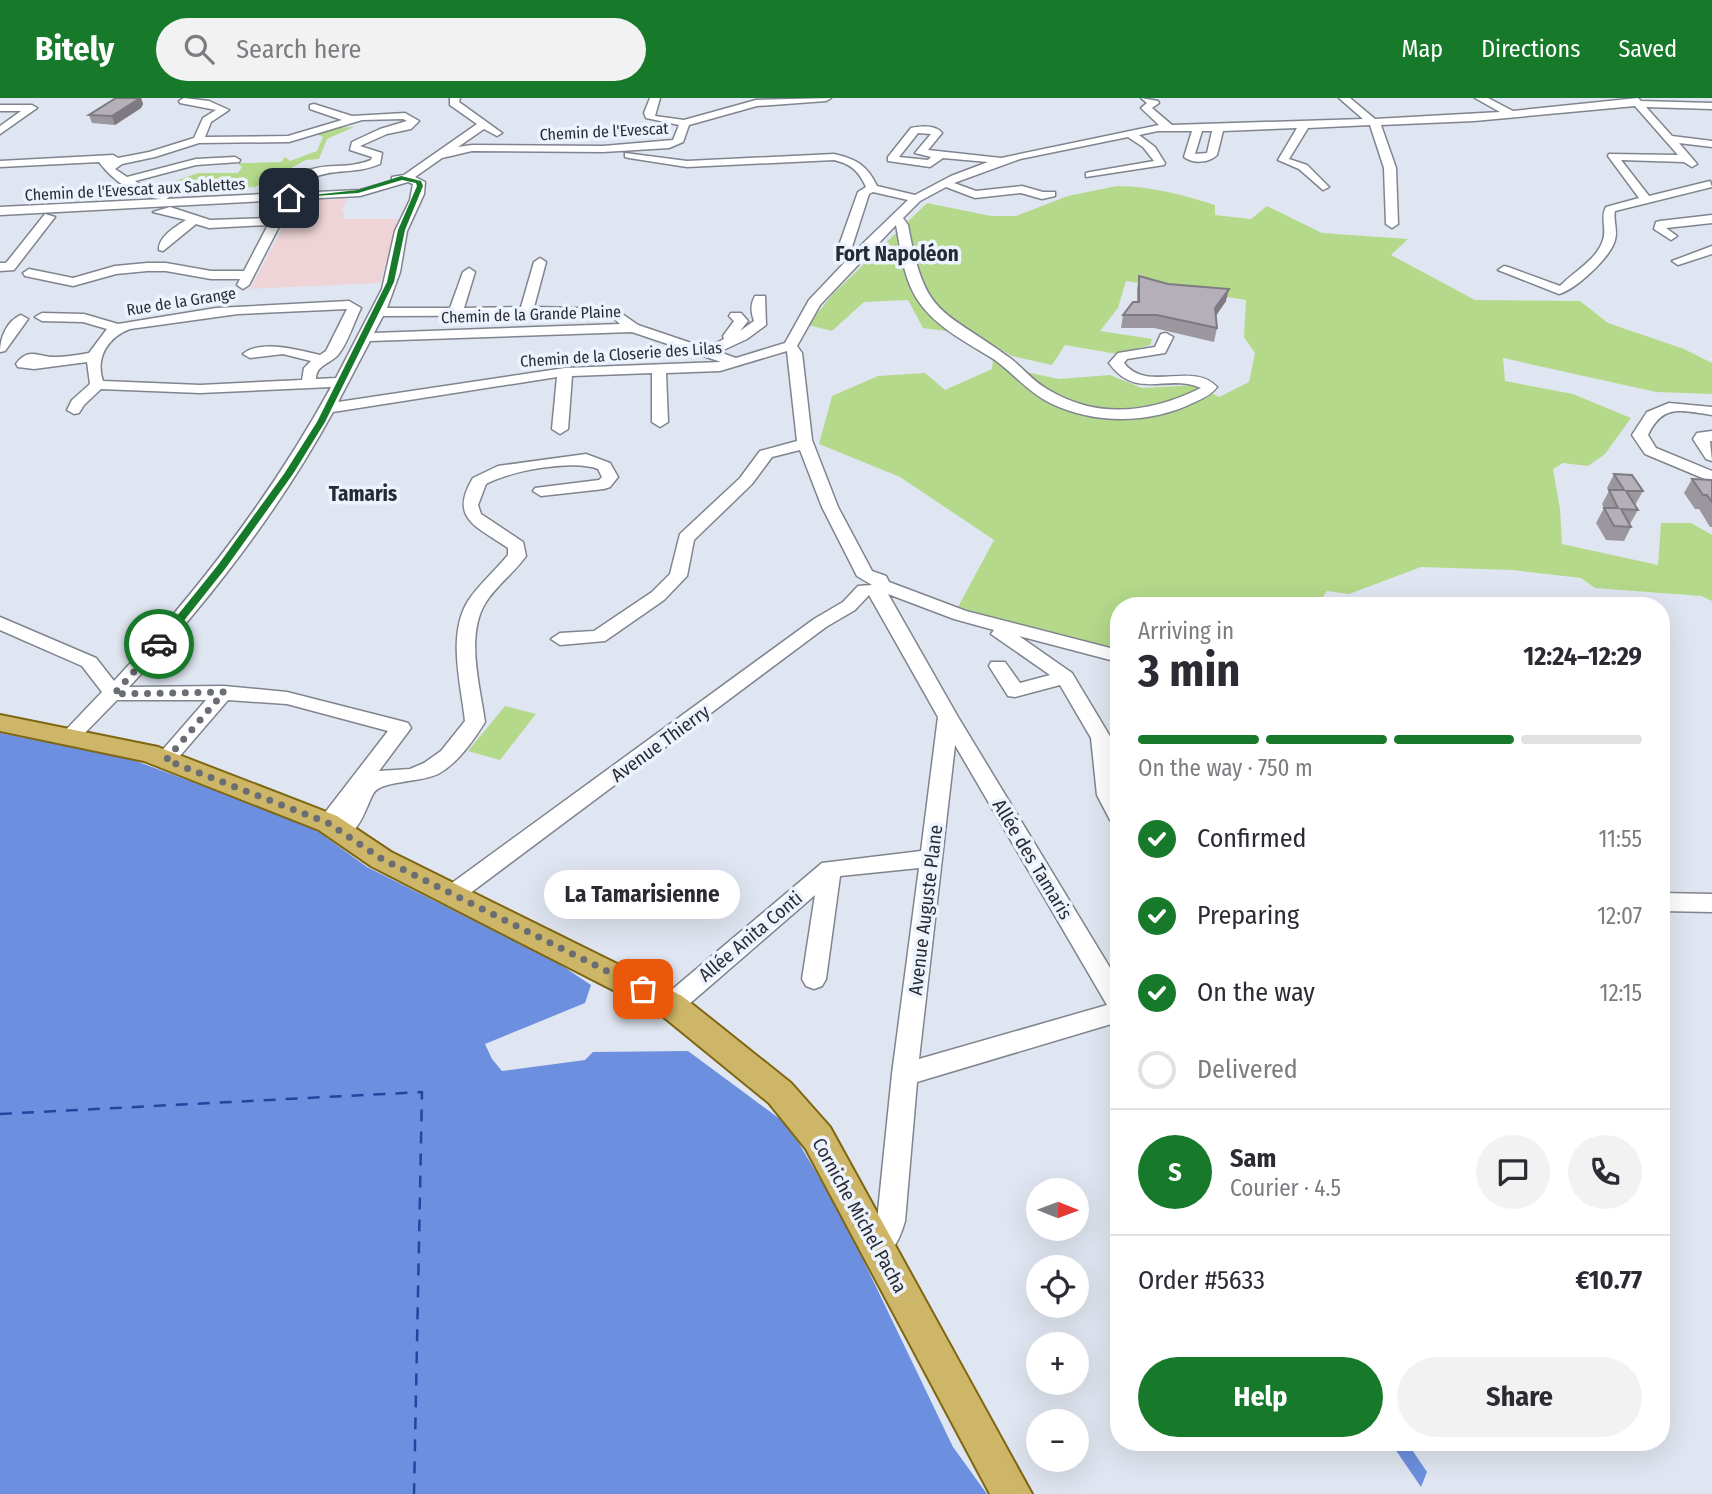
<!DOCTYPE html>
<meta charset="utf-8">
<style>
body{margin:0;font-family:"Fira Sans Condensed",sans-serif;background:#f2f2f3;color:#2b2b33;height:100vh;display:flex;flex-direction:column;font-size:26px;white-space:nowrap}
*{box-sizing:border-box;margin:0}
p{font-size:23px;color:#7c7c81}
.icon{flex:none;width:38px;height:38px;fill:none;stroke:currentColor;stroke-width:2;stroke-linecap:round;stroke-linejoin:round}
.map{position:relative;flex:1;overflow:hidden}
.sheet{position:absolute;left:1110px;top:499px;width:560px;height:854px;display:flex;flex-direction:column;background:#fff;border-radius:28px;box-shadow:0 7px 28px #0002}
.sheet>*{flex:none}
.needle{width:46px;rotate:91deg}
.tools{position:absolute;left:1026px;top:1080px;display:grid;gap:14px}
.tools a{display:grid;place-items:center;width:63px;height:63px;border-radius:50%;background:#fff;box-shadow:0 7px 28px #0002;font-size:35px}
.pin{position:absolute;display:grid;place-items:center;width:60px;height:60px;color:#fff;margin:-30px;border-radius:14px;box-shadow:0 4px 10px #0006}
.courier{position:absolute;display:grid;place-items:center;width:70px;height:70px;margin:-35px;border:5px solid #17792a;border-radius:50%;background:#fff;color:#222;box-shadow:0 2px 9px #0007}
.bubble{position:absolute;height:49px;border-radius:24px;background:#fff;box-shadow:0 7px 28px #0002;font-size:23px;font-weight:700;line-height:49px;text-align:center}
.summary em{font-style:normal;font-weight:700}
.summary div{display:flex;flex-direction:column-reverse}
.summary{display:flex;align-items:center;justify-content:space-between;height:119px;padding:0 28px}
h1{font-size:46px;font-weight:700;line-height:52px}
.bar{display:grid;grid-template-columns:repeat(4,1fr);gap:10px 7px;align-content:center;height:84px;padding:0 28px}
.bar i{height:9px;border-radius:5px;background:#e1e1e2}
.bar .current{background:#17792a}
.bar p{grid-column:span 4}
.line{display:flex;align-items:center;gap:18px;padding:0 28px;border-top:2px solid #e1e1e2}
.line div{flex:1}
.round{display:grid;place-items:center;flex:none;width:74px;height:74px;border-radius:37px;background:#f2f2f3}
ol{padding:0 28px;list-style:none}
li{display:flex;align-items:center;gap:21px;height:77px}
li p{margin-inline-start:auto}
li .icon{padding:7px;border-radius:50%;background:#17792a;color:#fff;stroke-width:4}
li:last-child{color:#7c7c81}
li i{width:38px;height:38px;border:4px solid #e1e1e2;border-radius:50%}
.action{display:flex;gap:14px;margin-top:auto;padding:14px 28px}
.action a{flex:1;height:80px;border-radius:42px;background:#17792a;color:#fff;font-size:28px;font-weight:700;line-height:80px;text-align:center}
.action a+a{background:#f2f2f3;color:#2b2b33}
header{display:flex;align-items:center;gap:42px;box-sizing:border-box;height:98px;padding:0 35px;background:#17792a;color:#fff}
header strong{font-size:33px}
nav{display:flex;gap:38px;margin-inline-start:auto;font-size:24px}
.search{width:490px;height:63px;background:#f2f2f3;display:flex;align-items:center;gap:18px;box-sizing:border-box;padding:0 24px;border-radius:38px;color:#7c7c81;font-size:26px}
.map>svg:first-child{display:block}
</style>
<header>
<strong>Bitely</strong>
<div class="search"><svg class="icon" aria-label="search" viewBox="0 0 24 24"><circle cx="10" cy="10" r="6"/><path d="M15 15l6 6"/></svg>Search here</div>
<nav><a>Map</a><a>Directions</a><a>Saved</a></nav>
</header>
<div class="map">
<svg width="1712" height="1396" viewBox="0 0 1712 1396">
<rect width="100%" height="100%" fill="#e0e6f1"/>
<polygon fill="#efd4d7" points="347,101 341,114 345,114 343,121 398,121 380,185 250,191 297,103"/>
<g fill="#b4d98a">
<polygon points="354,29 327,41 319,61 306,62 255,89 244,90 245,87 228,81 167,86 198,75 238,75 242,69 238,66 241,65 281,64 285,59 290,63 317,53 323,39 314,35 330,30"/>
<path d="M1117,88c34,0 66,9 98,19v10l36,4 16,-13 55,27 86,6 -17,16 84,45 105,1 28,22 76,26 28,14v31l-56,-2 -153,-34 2,23 68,13 58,24 -26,36 -17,12 -25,-3 -10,6 7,40 2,35 96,21 3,-42h30l21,12v66l-11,-5 -106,-8 -14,-10 -69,-8 -91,-3 -72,27 -22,-3 -10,14 -199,1v47l-160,-46 36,-67 -94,-63 -81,-33 13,-48 46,-20 47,-3 20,17 47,-21 1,-11 18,11 48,10 51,-4 32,13 55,-3 22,12 30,-15 6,-29 -11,-16 2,-37 -120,-19 -8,27 -18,23 52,8 -2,6 -33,9 -52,-9 -13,20 -40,-9 -36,-21 -53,-7 -15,-28 -44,2 -32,29 -24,-6 25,-31 94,-91 64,13h25l52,-20z"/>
<polygon points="505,608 536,616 500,662 468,653"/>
</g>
<g fill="#6c90df">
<polygon points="0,635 125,659 309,727 367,769 558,865 591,887 585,905 485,946 492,961 502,973 585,962 593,954 688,953 788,1027 842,1118 953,1349 987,1396 0,1396"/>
<polygon points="1408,1346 1427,1374 1421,1389 1395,1351"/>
</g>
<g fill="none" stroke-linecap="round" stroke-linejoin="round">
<polyline stroke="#2146a2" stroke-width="2.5" stroke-dasharray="12 10" stroke-linecap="butt" points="0,1016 422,994 414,1396"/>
<g stroke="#7f848e" stroke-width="3">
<g id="minor">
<path d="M184,0l25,3 20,9 -18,12 -6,15 83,-1 54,-16 -32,-11v-4l4,-1 38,12 53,-3 14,8 -8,8 -24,5 -27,12 22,7 -2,11c-32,14 -60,-2 -85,29l65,-3 32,-9v-4l12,-2 73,-51 -27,-19v-7h10l-1,4 43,31 -5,3 -13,-7 -26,18 14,-2 131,1 70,-6 6,-15 -33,-7 -2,-5 6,-15h10l-5,18 29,4 72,-20 75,-2 -5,3 -69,5 -68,19 -6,17 -14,6 -66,4 -131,-1 -30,7 -27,19 10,5 -1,12 -17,37 -7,41 -13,36h63l13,-36 6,-4 6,4 -11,36 57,-1 13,-45 6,-4 6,4 -12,45 81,2 23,16 68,23 18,-9 -1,-3 11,-15 -5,-5 2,-3h10l7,8 -8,10 14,-10c-3,-9 -4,-16 1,-25h10l1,29 -19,14 -28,13 17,6 49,-15 24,-43 38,-40 -7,-2 -3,-7 21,-59 8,-5c-7,-16 -15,-23 -32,-27l-147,7 -58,-9 -4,-1v-4l62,8 147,-7c22,5 33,11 43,32l38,9 36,-19 37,-14 -45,-4 -13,9 -42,-6v-4l23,-29c10,-2 25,-3 31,5l-14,17 73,8 158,-33 -18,-17 6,-5 -6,-5 17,3 1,2 -7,5 20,17 191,-6 -24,-21h11l25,21 125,-7 -25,-14h13l25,13 125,-13 3,3 71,2v6l-66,-2 26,29 40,5v6l-33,-4 18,21 -5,3 -8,-5 -63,-2 28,36 61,-15 2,6 -97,24c-2,10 3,19 0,29 -4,17 -40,50 -56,54l-61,-24 6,-4 4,1 52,19c13,-14 37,-26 43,-46 4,-12 -3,-22 3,-33l33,-9 -31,-42 1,-2 69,1 -43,-49 -161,15 -93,4 15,43 2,56 -6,4 -6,-4 -2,-56 -14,-43 -62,3 -19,31 18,6 22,22 -6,3 -24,-21 -21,-9 19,-32 -74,3 -6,24c-8,8 -24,9 -33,2l8,-26h-34l-19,4 16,12 10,16 -1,2 -78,12v-4l4,-1 64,-11 -11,-14 -15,-10 -108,22 -66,24 22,8 46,-5 21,6h12v4l-13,3 -21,-6 -46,5 -29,-11 -26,14 -17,17 5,7c17,93 32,82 102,133 13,10 23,23 37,31 51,31 103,24 154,-1 -34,-15 -65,13 -92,-25l9,-10 37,-6 6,-13 5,-1 7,4 -8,16 -38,6 -3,4c22,30 69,-2 93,24 -5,7 -13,11 -22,15 -44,22 -100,23 -145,1 -22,-11 -36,-29 -55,-43 -27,-17 -58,-32 -76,-58 -16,-23 -18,-51 -23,-77l-76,80 -23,41 5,7 10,87 26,67 34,64 14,5 3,6 77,29 152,39v12l-99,-26 53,37 39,65 7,58v27l-8,-3 -13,-25 -6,-57 -31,-53 -45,12 -7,-1 -19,-30 2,-4h14l15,21 30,-8 -59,-41 3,-4 -40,-11 -66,-25 70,123 160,264v41l-201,60 -12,139c-5,17 -11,32 -28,39l-10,-4 -4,-10 14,-25 15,-147 27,-206 -79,8 -14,103 -4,7 -8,3 -8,-3 -4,-7 13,-84 -135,117 -9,3 -9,-3 -3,-7 3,-7 160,-135 99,-12 17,-134 -69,-122 -14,15 -29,17 -365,273 -8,3 -8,-3 -3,-6 3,-6 369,-269 29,-17 15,-16 14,-1 -15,-9 -35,-69 -22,-57 -28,7 -20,27 -58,56 -7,36 -23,24 -59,41 -45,4 -9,-6 9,-6 34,-2 58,-39 18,-18 10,-40 60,-56 20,-27 37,-10 -10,-90 -67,20 -54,2 2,49 -8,5 -8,-5v-49l-80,3 -4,53 -8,5 -8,-5 5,-52 -224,35c-55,100 -126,192 -204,275l95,-1 63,6 114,29 7,2 3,5 -32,43 31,-2 14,-6 17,-12 24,-30c-4,-37 -18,-86 3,-120 11,-17 27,-30 40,-46v-7c-30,-21 -60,-29 -35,-70l25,-12 88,-12 24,9 8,14 -8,10 -6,2 -63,7 -8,-5 2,-3 64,-8 3,-3 -4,-8c-25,-10 -88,2 -112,15l-8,21 3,9 42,28 3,14c-12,17 -29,29 -40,46 -21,33 -6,84 -1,120 -12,19 -27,41 -47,52 -18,9 -58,6 -65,20 -9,17 -15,49 -42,41l-2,-4 -9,-2 -3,-6 71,-92 -101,-27 -59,-4 -55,64h-14l-3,-5 3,-5 47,-54h-89l-40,41h-14l-3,-5 42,-44 -20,-26 -82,-36v-13l96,41 18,23c84,-90 158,-186 217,-294l-131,6 -99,-4 -17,16 -5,8 -5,1 -7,-4 5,-10 18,-16 -3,-22 -53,7 -16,-2 -2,-3c13,-18 24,-6 39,-7 11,0 23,-2 34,-4l18,-24 -24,-7 -41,-1 -7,-4 7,-4 42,1 34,10 98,-16 133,-7 12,7c-7,14 -13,35 -23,47 -8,9 -22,10 -22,24l20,-1 46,-89 13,-58 15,-31 3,-16 -5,-2 -48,14 -360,19v-8l163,-8c-25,-1 -49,-17 -64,-37l-99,5v-6l113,-6 5,3 31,-6 45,-14 9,-20 13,-8 -36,-7 -1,-2zM403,21l4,2 -27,8 -28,13 -2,8 22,7 -1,3c-34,14 -61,-7 -88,33l-117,6 5,-3 -2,-2 -18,-2 -16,-11 61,-16 43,-3 1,-2 -5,-3 -39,2 -69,18 -12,-8 7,-5 33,-7 44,-14 90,-1 73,-22zM1202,33h10l-5,22 -12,1zM918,35l13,1 -16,19 16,4 -3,3 -29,-3zM873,94l35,8 -55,53h-3l19,-59zM347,211l-21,42 -6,4c-21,-5 -59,-16 -77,-1l7,4 33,-4 28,7 -7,7 -2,12 -102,5 -97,-4c-8,-23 5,-44 27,-52l108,-15zM603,217l8,1 9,8 -246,9 9,-17zM632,234l89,30 -156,6 -227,34 32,-61zM955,647l152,260 -188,54z"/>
<polygon points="0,7 32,7 37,10 0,36 0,28 21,13 0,13"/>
<path d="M170,109l40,13 62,-2 5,-9 10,2 -38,74 -6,4 -6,-4 3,-6h-29l-45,-8h-19l-31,3 -43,12 -48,-10 -2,-3 6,-4 44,9 42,-12 32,-3h19l45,8h33l24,-46 -59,3 -13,-4 -33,27 -4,-1c-1,-13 16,-23 27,-30l-33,-8z"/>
<polygon points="45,116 55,119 14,172 0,173 0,165 6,165"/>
<polygon points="1712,117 1712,125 1666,130 1677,138 1671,142 1654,131 1656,124 1660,123"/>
<polygon points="1712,148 1712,156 1678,167 1672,163"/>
<path d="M21,217l7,4 -23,32 -5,1c0,-15 7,-31 21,-37z"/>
<path d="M1669,305l43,4v8c-30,-4 -49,-12 -64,20l8,13 56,23v11l-67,-28 -13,-19 15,-23z"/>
<polygon points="1712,333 1712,343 1710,343 1712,363 1706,361 1693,341 1697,335"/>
<polygon points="1661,795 1712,796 1712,814 1661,813"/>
</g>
</g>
<g stroke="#7e6612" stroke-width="4">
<polygon id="major" points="0,617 158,649 337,718 391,754 682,898 791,985 830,1029 1032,1396 990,1396 806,1051 769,1005 660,916 371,768 319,732 144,663 0,633"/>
</g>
<use href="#minor" fill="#fff" fill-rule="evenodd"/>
<use href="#major" fill="#cdb667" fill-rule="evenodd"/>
</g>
<g fill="#9c969f">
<polygon points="116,0 141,0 143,6 141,10 115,27 92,25 89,17"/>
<polygon points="1139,178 1226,203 1216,218 1217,230 1214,244 1154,230 1121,230 1123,217 1137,204 1137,191"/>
<polygon points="1614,376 1643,393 1635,407 1638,412 1630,426 1631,429 1624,443 1606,442 1596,425 1604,410 1602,406 1609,393 1607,390"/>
<polygon points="1692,381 1712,382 1712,429 1710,429 1699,411 1695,411 1684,395"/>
</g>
<g fill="#7f7a82">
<polygon points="139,0 141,0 143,6 141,10 115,27 112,18"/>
<polygon points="1229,191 1226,203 1212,223 1215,210"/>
</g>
<g fill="#b5afb9" stroke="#7f7a82" stroke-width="2">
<polygon points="116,0 139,0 137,2 112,18 89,17"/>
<polygon points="1139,178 1168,186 1229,191 1215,210 1217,230 1157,217 1123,217 1133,204 1139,204"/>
<polygon points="1614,376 1632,377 1643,393 1626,393 1638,412 1621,411 1631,429 1614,428 1604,410 1618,410 1609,392 1624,392"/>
<polygon points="1692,381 1712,382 1712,404 1707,397 1703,397"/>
</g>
<polygon fill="#17792a" points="401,78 421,83 423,88 405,132 394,184 325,324 293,376 225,471 163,549 156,549 156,544 218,467 284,376 317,324 387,184 398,132 417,88 416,85 402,82 358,95 286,100 358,92"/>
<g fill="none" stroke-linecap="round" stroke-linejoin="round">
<polyline stroke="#6a6d74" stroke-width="7" stroke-dasharray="0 12.6" points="159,546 114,596 224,594 166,662 328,725 382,761 643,891"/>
</g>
<g text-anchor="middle" stroke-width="7" stroke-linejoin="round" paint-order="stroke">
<g font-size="16" fill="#2a2c30" stroke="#edf3fe">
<text transform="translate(604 33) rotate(-3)" y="6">Chemin de l'Evescat</text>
<text transform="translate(135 91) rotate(-3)" y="6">Chemin de l'Evescat aux Sablettes</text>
<text transform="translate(181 203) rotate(-9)" y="6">Rue de la Grange</text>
<text transform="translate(531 216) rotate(-2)" y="6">Chemin de la Grande Plaine</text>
<text transform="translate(621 256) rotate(-4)" y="6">Chemin de la Closerie des Lilas</text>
</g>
<g font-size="19" fill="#2a2c30" stroke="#edf3fe">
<text transform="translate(660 645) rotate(-36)" y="7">Avenue Thierry</text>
<text transform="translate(1033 761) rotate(59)" y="7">Allée des Tamaris</text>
<text transform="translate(925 812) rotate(-83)" y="7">Avenue Auguste Plane</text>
<text transform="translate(750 838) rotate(-40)" y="7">Allée Anita Conti</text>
<text transform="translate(860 1117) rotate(61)" y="7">Corniche Michel Pacha</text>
</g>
<g font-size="21" font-weight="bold" fill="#262b32" stroke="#edf3fe">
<text x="897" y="163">Fort Napoléon</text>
<text x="363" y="403">Tamaris</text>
</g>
</g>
</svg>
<div class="tools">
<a><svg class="needle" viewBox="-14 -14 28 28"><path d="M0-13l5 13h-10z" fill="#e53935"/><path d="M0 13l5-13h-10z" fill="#7c7c81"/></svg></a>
<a><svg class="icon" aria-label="locate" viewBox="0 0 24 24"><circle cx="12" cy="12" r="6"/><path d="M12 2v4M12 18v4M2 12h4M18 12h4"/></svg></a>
<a>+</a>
<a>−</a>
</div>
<div class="pin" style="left:643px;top:891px;background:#ea580c"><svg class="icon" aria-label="bag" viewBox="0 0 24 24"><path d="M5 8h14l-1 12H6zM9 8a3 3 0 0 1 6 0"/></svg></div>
<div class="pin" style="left:289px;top:100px;background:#1f2937"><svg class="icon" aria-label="home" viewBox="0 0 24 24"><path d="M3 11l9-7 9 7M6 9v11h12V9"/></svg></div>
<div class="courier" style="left:159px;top:546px"><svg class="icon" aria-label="car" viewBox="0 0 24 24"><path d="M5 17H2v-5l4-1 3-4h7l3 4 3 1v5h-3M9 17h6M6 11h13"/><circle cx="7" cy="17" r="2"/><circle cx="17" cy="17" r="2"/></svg></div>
<div class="bubble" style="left:544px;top:772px;width:196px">La Tamarisienne</div>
<section class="sheet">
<div class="summary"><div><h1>3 min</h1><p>Arriving in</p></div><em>12:24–12:29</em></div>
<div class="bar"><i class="current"></i><i class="current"></i><i class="current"></i><i></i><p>On the way · 750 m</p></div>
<ol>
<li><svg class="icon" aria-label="check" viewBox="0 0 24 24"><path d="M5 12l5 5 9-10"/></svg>Confirmed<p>11:55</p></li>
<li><svg class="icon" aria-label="check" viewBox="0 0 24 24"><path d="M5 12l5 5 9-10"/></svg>Preparing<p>12:07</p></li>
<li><svg class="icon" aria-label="check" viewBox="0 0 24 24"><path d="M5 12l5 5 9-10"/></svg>On the way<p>12:15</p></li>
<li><i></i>Delivered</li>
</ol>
<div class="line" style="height:126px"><b class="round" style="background:#17792a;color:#fff">S</b><div><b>Sam</b><p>Courier · 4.5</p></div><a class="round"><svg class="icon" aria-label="chat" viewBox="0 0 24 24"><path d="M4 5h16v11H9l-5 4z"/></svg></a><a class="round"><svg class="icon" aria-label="phone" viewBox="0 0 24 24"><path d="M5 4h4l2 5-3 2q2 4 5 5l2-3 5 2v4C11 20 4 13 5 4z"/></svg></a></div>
<div class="line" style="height:91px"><div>Order #5633</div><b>€10.77</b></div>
<div class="action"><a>Help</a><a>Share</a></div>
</section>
</div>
